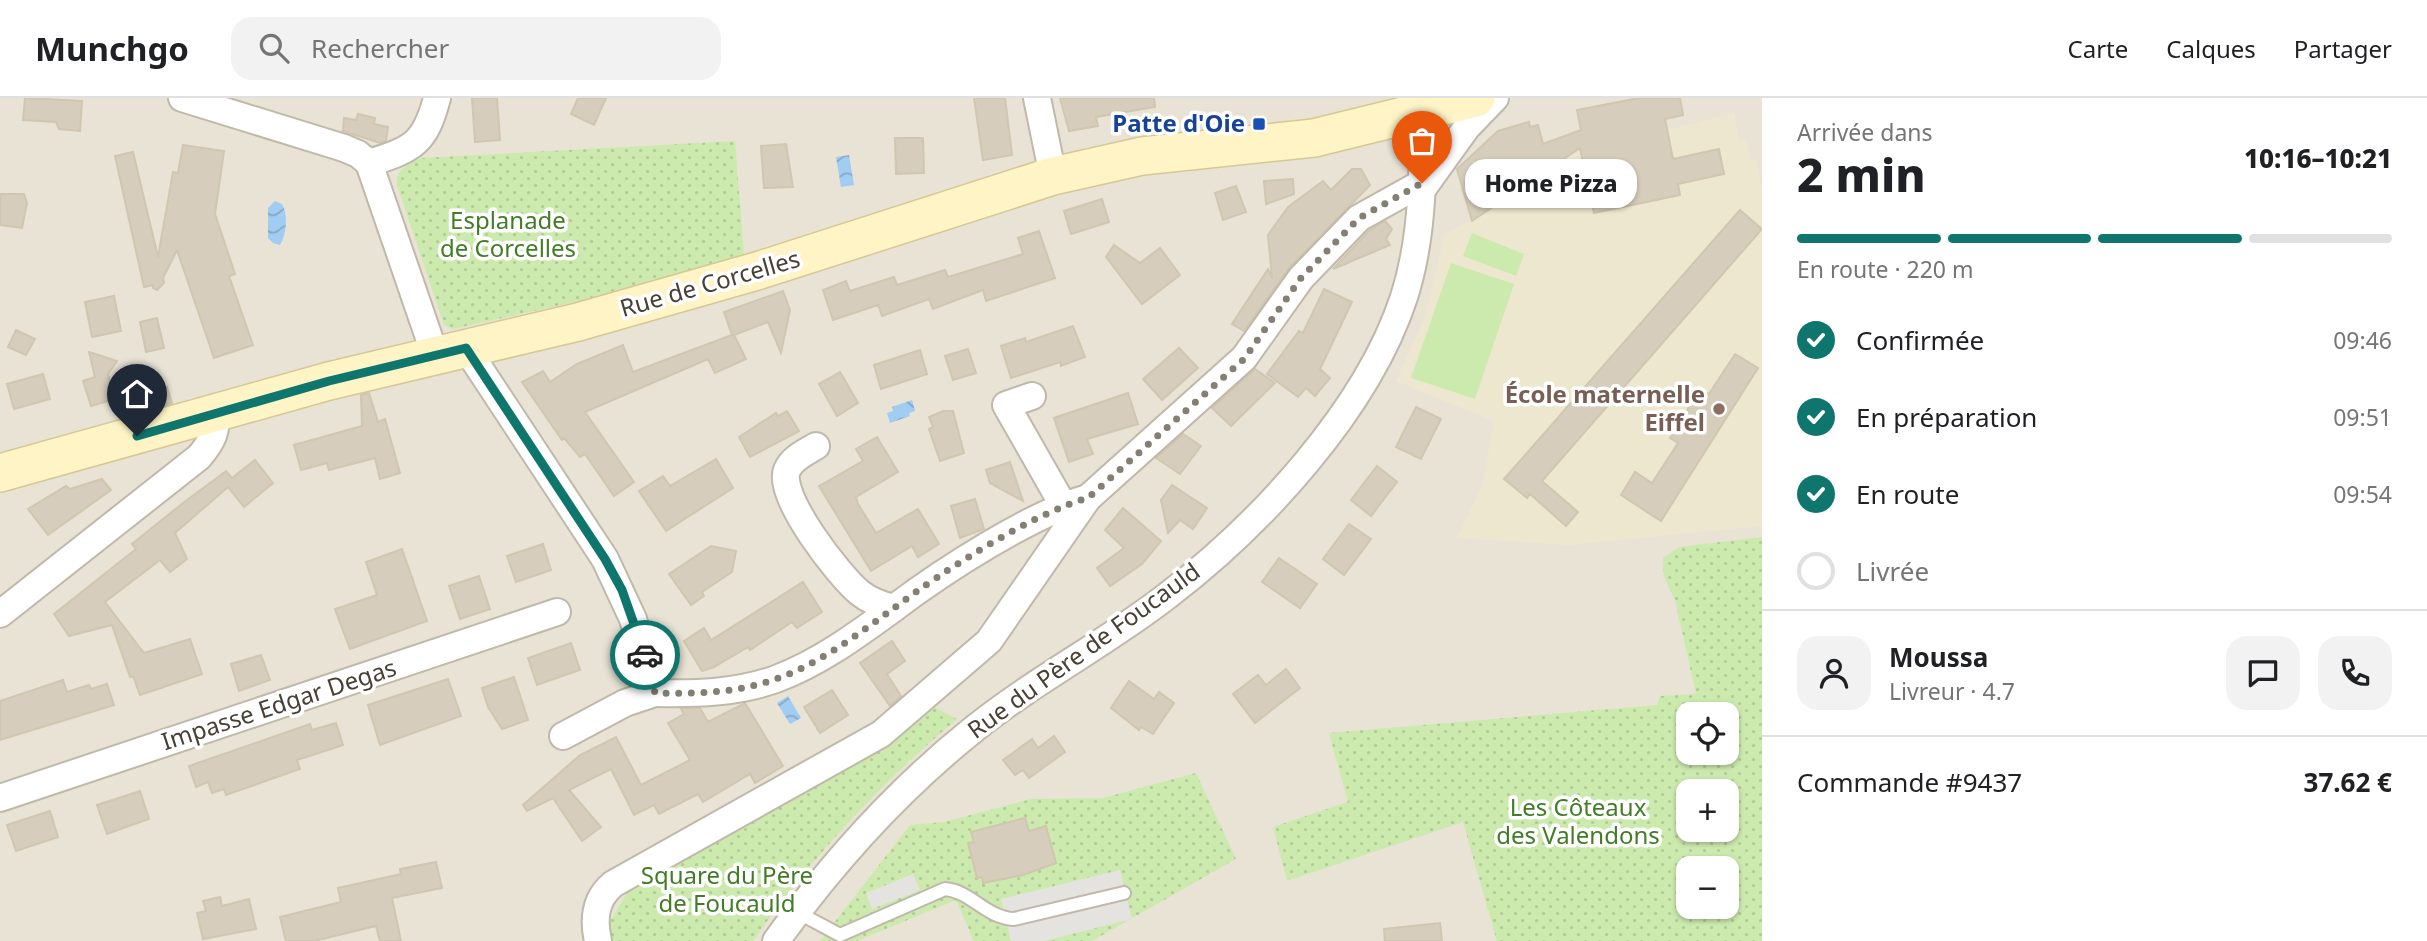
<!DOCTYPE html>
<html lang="fr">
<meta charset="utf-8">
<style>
body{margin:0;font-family:"Noto Sans",sans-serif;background:#f2f2f2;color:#202124;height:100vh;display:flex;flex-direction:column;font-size:26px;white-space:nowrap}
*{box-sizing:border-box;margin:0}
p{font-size:23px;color:#757577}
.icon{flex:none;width:38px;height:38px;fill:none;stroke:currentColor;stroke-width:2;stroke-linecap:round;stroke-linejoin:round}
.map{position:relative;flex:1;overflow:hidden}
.details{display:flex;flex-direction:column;background:#fff;width:665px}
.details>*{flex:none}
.controls{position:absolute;left:1676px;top:604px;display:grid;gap:14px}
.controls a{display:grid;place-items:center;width:63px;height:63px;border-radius:14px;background:#fff;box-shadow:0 2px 5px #0004;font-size:35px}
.pin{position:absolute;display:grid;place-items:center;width:60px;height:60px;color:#fff;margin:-72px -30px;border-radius:50% 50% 50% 0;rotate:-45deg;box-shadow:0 0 7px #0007}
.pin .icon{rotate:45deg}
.courier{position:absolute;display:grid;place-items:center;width:70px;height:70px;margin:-35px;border:5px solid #0f766e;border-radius:50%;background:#fff;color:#222;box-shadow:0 2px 9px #0007}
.bubble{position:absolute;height:49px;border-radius:21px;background:#fff;box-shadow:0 2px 5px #0004;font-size:23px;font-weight:800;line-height:49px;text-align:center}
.headline em{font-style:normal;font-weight:800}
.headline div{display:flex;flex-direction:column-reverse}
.headline{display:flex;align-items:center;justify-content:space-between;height:119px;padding:0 35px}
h1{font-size:46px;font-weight:800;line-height:52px}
.bar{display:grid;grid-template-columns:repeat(4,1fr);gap:10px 7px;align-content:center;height:84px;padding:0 35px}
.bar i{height:9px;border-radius:5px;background:#e0e0e0}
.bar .current{background:#0f766e}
.bar p{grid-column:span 4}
.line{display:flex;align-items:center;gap:18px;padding:0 35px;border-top:2px solid #e0e0e0}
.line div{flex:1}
.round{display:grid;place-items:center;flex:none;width:74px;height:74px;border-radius:21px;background:#f2f2f2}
ol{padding:0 35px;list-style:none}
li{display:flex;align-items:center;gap:21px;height:77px}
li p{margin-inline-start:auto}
li .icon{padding:7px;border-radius:50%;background:#0f766e;color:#fff;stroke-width:4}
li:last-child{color:#757577}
li i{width:38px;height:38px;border:4px solid #e0e0e0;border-radius:50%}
header{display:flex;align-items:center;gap:42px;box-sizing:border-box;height:98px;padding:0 35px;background:#fff;border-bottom:2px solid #e0e0e0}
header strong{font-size:33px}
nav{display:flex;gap:38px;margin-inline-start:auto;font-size:24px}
.search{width:490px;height:63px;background:#f2f2f2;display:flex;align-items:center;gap:18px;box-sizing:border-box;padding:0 24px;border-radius:21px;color:#757577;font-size:26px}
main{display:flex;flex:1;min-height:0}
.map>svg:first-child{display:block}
</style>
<header>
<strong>Munchgo</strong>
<div class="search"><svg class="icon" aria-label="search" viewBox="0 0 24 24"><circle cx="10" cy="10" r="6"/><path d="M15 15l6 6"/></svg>Rechercher</div>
<nav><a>Carte</a><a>Calques</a><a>Partager</a></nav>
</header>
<main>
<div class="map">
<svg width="1762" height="843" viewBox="0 0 1762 843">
<defs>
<pattern id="park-dots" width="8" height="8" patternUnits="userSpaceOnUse" patternTransform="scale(1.75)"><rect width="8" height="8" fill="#cceaae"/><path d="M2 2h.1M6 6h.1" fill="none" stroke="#b1ca96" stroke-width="1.8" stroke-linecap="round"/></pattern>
<pattern id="water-waves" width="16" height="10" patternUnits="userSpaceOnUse" patternTransform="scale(1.75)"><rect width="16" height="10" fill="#a1cdf3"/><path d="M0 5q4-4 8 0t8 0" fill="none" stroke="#85a8c6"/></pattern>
</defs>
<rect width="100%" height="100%" fill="#f4f1e7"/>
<path fill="#e8e3d5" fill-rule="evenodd" d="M0,0h1762v843h-1762zM1689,616h38v38h-38zM1689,693h38v39h-38zM1689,770h38v38h-38z"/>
<polygon fill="#eee7d0" points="1734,15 1739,43 1746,42 1751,63 1756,62 1762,90 1762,428 1569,447 1457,440 1483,386 1494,323 1396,283 1425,219 1445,136 1491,112 1570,57"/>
<g fill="#cceaae">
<polygon points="1472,135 1524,156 1516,178 1463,158"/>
<polygon points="1451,165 1514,186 1475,301 1411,280"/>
</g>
<g fill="url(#park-dots)" fill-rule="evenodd">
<path d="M735,43l9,115 -107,32 -184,41 -9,-4 -47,-140c-2,-16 11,-20 24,-27z"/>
<path d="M1762,439v404h-265l-34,-119 -176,59 -14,-54 75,-25 -19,-69 328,-28 3,-9 36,-2 -21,-94 -11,-23 -1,-19 16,-11zM1727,616v38h-38v-38zM1727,693v39h-38v-39zM1727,770v38h-38v-38z"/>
<path d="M932,608l25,13c-78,66 -146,139 -204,222h-144l1,-20 17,-28 107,-68 11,1z"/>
<polygon points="1196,675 1236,761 1092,843 974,843 956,802 857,843 820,843 910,727 944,724 1031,701 1103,700"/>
</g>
<g fill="#e5e3df">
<polygon points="1120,772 1132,821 1044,843 1011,843 1001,801"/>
<polygon points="913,776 920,792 872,811 866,795"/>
</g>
<g fill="url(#water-waves)">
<polygon points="849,57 854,87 841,89 836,59"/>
<path d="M275,103l7,3c6,10 5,30 -2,41l-7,-2 -5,-5v-30z"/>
<polygon points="912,302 915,313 909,315 910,318 890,325 887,315 893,313 892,309"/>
<polygon points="788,598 801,620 790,626 777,605"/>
</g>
<g fill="#d6cdbc" stroke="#d1c6af" stroke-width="2">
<polygon points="25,0 82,3 80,33 59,31 56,24 23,22"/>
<polygon points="472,0 497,0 500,42 475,44"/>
<polygon points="578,0 606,0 594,27 571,16"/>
<polygon points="974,0 1005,0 1012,57 983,62"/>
<polygon points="1060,0 1154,0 1155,9 1096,19 1098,28 1069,33"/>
<polygon points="1639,0 1680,0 1683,17 1665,21 1673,61 1719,51 1724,76 1678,86 1680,97 1594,115 1580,50 1472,123 1457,71 1498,33 1529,24 1530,29 1538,27 1543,46 1581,32 1577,12"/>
<polygon points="358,16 375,20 374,26 388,29 386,43 380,45 343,33 344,20 356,22"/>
<polygon points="895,40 923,40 924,75 896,76"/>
<polygon points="786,46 793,89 764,90 761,48"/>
<polygon points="183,47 224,53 215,116 235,176 229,178 253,247 214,260 177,152 163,180 164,185 157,192 153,190 153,187 144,189 115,58 133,54 158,159 173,74 178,75"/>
<polygon points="1352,71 1361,71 1370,87 1290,169 1244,233 1232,226 1268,171 1272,180 1268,137 1288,109 1323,83 1331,92"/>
<polygon points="1293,81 1294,96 1266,106 1264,83"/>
<polygon points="1236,88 1246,114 1223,122 1215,95"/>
<polygon points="0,96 24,96 27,105 22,130 0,127"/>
<polygon points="1102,101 1109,124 1071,136 1064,113"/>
<polygon points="1740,112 1762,131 1542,383 1578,414 1566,428 1530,396 1527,400 1504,381"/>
<polygon points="1385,123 1392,131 1386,141 1390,147 1333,171 1369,133"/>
<polygon points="1039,133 1055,180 986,203 983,192 933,211 929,201 882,218 878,207 833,222 823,192 846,183 850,193 894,179 897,187 945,172 948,179 1023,156 1018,140"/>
<polygon points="1114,147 1140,165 1160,150 1180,177 1142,206 1106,159"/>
<polygon points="1324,191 1352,204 1320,271 1330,280 1315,298 1306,290 1298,299 1267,276 1299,233 1303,235"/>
<polygon points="783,193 790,212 781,255 768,224 734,237 746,261 715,275 708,261 585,314 634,384 614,398 585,356 580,359 564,340 562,342 522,284 543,273 550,284 577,266 623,247 633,274 732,237 724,214"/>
<polygon points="114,198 121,233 92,239 85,204"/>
<polygon points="157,220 164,250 146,254 140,224"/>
<polygon points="1073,228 1085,259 1061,268 1060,264 1011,280 1001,248 1025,240 1026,244"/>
<polygon points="16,232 35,241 26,257 8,249"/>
<polygon points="1179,250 1198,270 1162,302 1143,281"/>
<polygon points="968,251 976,275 953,282 945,258"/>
<polygon points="920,252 927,276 881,291 874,267"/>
<polygon points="89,254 117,263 108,276 115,301 91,308 83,283 95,279"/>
<polygon points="1735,256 1758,270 1661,423 1621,397 1635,374 1652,385 1678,345 1670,340 1700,291 1709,296"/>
<polygon points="1255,271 1275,285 1231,328 1212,310"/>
<polygon points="840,274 858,305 837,318 819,286"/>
<polygon points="43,276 50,301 14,311 7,286"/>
<polygon points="167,289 172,305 151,311 148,295"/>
<polygon points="369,295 378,324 385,321 400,375 380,381 375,360 329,372 327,365 301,372 294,347 362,328 361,297"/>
<polygon points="1128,295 1138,326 1087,341 1093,356 1069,364 1054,320"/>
<polygon points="1416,309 1441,321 1421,361 1396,349"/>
<polygon points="787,313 799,333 750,359 739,339 776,315 778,318"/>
<polygon points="943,313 953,313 964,355 940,363 929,331 933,329 929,319"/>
<polygon points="1183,336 1201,348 1180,376 1156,360"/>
<polygon points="877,339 898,374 856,399 858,406 876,435 918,411 939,446 918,459 912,448 871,473 819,388 863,363 856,351"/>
<polygon points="716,361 733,390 666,433 639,393 663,378 670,388"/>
<polygon points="255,362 273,385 244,409 228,389 175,435 187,461 170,474 160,462 105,504 144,555 190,541 202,576 140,597 133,578 130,579 112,527 69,538 54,516 136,451 132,446 183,405 226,373 232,380"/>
<polygon points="1010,364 1023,403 990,385 986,372"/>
<polygon points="1377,368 1397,384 1371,418 1351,402"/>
<polygon points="102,381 111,392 48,437 28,411 66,388 70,391"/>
<polygon points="1172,387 1207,410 1193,431 1180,422 1168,435 1161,402"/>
<polygon points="975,401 984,431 960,440 951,408"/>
<polygon points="1123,410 1161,443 1142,466 1110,488 1097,470 1124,450 1105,432"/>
<polygon points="1349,426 1371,441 1344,477 1323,461"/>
<polygon points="543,446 551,472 516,484 507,458"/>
<polygon points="711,448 736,453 732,474 702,494 704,498 691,507 669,476"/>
<polygon points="402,451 427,523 350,551 335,511 377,497 366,464"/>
<polygon points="1279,460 1317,486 1300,510 1262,484"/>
<polygon points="479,478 490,511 460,521 449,488"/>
<polygon points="803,484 822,514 797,530 792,524 750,552 748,549 714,569 702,573 684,543 704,530 711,542"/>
<polygon points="892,543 905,563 887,576 901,598 890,608 860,565"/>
<polygon points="571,545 580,572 537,587 528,560"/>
<polygon points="261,557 270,582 239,593 231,566"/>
<polygon points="1286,571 1300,590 1255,625 1233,596 1258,577 1266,587"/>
<polygon points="514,579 528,622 502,631 488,609 482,590"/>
<polygon points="448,581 461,618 380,647 368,607"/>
<polygon points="63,582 67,594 89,587 91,591 107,586 114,607 0,642 0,603"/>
<polygon points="1129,583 1154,601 1159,594 1174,605 1153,636 1141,629 1139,632 1111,610"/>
<polygon points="832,592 848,617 820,635 804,609"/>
<polygon points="745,605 783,668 755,685 750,676 703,704 698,696 659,716 654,707 634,717 611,671 569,692 601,729 582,743 553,700 527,713 523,707 580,657 616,639 641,687 690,662 668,625 684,616 681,611 700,610 708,624"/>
<polygon points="336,625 343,647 297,662 300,671 226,697 224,691 212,695 208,684 196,689 189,668 310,626 312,632"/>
<polygon points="1054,638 1065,654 1029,680 1023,672 1015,677 1003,662 1032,641 1038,650"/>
<polygon points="140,693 149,721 107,736 97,707"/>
<polygon points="50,713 58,739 16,753 7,727"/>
<polygon points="1025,720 1029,733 1046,728 1056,765 1023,777 983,785 982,779 977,780 968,745 974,744 971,734"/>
<polygon points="436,764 442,790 392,800 401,843 380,843 376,828 314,843 286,843 280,819 341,804 338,790 401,776 400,771"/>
<polygon points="220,799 222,808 249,801 256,831 203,841 197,815 206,813 203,803"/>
<polygon points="1440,825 1442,843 1385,843 1384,831"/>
</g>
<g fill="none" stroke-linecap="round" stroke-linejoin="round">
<g stroke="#c0b9a9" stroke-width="16">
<path id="service" d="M797,814l43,23 105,-46c26,2 41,29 69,30l110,-26"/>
</g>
<g stroke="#c0b9a9" stroke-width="30">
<g id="minor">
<polyline points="182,0 344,50 358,56 369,65 435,257"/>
<polyline points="1037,0 1053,78"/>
<path d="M369,65c44,-14 56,-19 68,-65"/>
<polyline points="1421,93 1467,29 1495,0"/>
<path d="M466,250l139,211 28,60 22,74c41,1 82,0 121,-14 43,-16 81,-44 118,-71 49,-37 137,-94 194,-110"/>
<polyline points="1032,298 1006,307 1063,407"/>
<path d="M816,348c-10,6 -24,12 -29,24 -11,25 52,106 73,123 10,8 21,12 34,15"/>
<path d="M0,516l199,-157c12,-14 20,-27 15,-45"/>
<polyline points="563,638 625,605 655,595"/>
<polyline points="0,700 557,514"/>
<path d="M598,843c-5,-22 -3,-42 15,-57l268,-150 108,-93 99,-143 156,-140 57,-80 58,-60 63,-35"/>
<path d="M776,843c56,-78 123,-152 198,-212 61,-49 131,-85 193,-133 93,-71 200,-186 237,-299 20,-62 20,-134 17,-199"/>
</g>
</g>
<g stroke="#d6c895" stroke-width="40">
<polyline id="secondary" points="0,375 329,283 578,224 757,173 1053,78 1142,58 1314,40 1476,0"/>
</g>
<use href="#service" stroke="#fff" stroke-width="12"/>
<use href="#minor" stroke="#fff" stroke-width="26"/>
<use href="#secondary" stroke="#fff4c6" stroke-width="37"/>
</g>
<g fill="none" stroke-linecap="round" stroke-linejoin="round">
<path stroke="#847f73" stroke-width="7" stroke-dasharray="0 12.6" d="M645,557l10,38c41,1 82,0 121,-14 43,-15 81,-44 118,-71 49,-37 137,-94 194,-110l156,-139 57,-81 58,-60 63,-35"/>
<polyline stroke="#0f766e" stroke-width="9" points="137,338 329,283 466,250 605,461 622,492 645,557"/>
</g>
<rect fill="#1a4fb4" stroke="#fff" stroke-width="2.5" x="1252" y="19" width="14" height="14" rx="3.5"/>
<circle fill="#8d6e63" stroke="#fff" stroke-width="2.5" cx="1719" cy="311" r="7"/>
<g text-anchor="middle" stroke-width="7" stroke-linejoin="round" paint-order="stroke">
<g font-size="24" font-weight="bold" fill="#164399" stroke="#fff" text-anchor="end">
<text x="1245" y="34">Patte d'Oie</text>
</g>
<g font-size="24" fill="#427c26" stroke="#fff">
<text x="508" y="131">Esplanade<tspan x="508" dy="28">de Corcelles</tspan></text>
<text x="1578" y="718">Les Côteaux<tspan x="1578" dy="28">des Valendons</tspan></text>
<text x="727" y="786">Square du Père<tspan x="727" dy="28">de Foucauld</tspan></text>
</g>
<g font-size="24" fill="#474135" stroke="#fff">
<text transform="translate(710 186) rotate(-16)" y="8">Rue de Corcelles</text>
<text transform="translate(1084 553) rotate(-36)" y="8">Rue du Père de Foucauld</text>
<text transform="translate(279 607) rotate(-18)" y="8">Impasse Edgar Degas</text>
</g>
<g font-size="24" font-weight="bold" fill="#785e54" stroke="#fff" text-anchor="end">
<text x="1705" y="305">École maternelle<tspan x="1705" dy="28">Eiffel</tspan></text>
</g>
</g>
</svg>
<div class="controls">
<a><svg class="icon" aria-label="locate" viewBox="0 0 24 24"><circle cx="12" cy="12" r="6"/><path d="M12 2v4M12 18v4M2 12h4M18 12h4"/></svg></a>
<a>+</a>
<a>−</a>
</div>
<div class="pin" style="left:1422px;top:85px;background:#ea580c"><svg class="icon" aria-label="bag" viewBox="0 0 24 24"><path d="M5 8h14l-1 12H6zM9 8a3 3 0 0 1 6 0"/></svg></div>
<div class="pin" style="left:137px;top:338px;background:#1f2937"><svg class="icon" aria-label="home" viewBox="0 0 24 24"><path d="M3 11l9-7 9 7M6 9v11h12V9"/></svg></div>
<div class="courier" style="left:645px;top:557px"><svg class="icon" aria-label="car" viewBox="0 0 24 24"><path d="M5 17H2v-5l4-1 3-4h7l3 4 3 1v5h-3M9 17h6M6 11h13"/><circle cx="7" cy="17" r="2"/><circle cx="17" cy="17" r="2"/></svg></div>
<div class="bubble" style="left:1465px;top:61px;width:172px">Home Pizza</div>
</div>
<section class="details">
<div class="headline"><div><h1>2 min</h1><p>Arrivée dans</p></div><em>10:16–10:21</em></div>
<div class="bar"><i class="current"></i><i class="current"></i><i class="current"></i><i></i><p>En route · 220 m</p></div>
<ol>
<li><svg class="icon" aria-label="check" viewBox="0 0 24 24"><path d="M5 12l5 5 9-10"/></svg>Confirmée<p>09:46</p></li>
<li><svg class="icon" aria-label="check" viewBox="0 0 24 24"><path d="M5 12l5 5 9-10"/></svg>En préparation<p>09:51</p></li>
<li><svg class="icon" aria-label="check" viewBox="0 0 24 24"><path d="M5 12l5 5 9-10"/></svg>En route<p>09:54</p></li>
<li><i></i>Livrée</li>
</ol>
<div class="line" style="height:126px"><a class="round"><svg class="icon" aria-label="person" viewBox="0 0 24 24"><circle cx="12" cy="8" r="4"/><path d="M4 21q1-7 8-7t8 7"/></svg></a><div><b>Moussa</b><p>Livreur · 4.7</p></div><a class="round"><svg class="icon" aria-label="chat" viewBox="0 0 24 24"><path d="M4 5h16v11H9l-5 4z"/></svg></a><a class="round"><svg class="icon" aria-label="phone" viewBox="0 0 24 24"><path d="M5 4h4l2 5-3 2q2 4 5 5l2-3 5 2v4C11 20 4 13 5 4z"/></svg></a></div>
<div class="line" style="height:91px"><div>Commande #9437</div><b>37.62 €</b></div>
</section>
</main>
